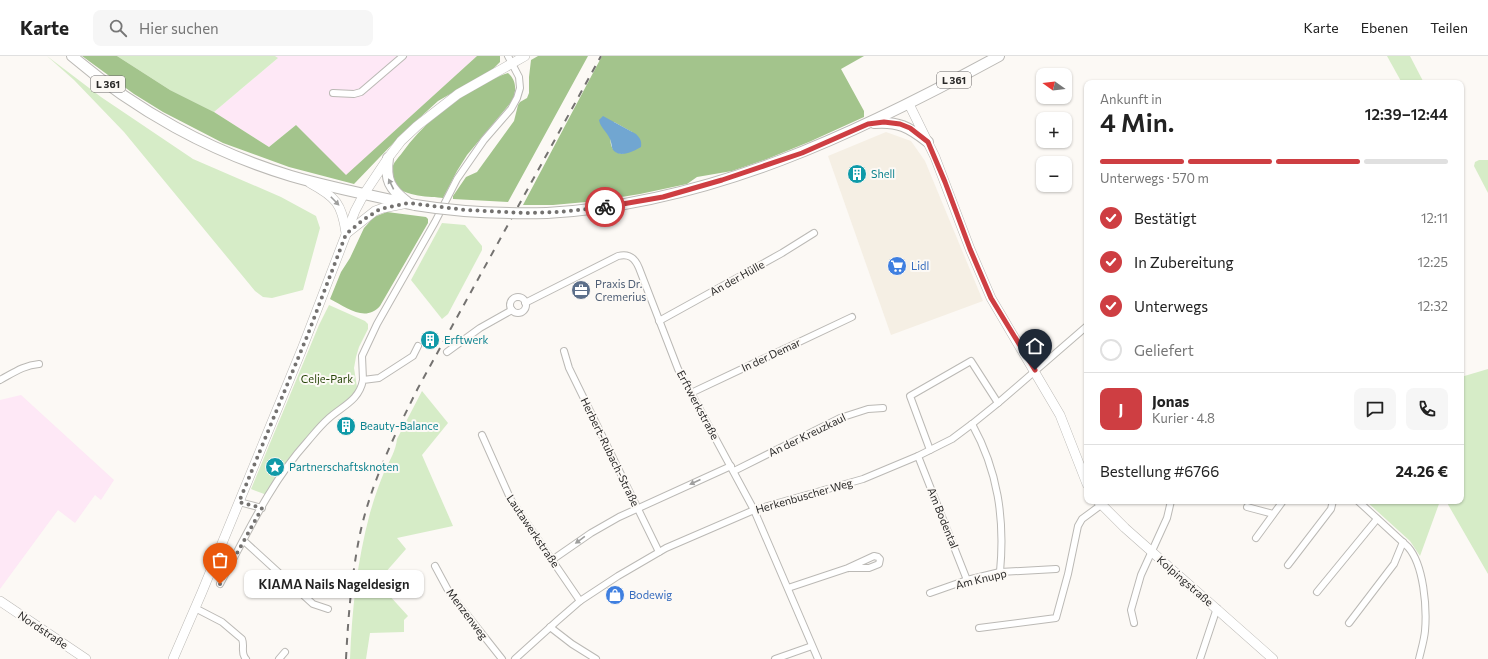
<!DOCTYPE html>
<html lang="de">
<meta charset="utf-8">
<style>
body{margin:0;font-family:Commissioner,sans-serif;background:#f6f6f6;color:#222;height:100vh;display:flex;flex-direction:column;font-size:15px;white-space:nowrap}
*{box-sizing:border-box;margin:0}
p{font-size:13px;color:#767676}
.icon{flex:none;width:22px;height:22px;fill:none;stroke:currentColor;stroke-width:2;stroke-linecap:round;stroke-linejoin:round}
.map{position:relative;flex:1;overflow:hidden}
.drawer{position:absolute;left:1084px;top:24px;width:380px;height:424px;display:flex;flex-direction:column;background:#fff;border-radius:8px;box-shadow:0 1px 3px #0004}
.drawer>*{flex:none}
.needle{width:26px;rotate:284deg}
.buttons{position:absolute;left:1036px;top:12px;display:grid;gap:8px}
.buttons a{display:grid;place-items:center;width:36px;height:36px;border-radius:8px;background:#fff;box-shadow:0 1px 3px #0004;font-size:20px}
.pin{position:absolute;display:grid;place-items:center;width:34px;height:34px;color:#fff;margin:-41px -17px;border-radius:50% 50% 50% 0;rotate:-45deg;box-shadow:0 0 4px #0007}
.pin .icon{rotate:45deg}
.courier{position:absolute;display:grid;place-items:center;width:40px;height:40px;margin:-20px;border:3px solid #ce3e42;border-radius:50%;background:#fff;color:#222;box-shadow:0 1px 5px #0007}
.bubble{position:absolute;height:28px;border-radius:8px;background:#fff;box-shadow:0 1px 3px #0004;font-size:13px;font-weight:600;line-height:28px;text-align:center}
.head em{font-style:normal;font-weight:600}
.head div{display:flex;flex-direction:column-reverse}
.head{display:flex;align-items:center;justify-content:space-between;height:68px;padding:0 16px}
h1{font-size:26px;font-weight:600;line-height:30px}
.bar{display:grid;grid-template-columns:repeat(4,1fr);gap:6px 4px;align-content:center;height:48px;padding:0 16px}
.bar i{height:5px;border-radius:3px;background:#e0e0e0}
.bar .selected{background:#ce3e42}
.bar p{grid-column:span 4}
.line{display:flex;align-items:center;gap:10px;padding:0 16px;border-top:1px solid #e0e0e0}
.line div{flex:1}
.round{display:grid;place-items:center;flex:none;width:42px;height:42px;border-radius:8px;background:#f6f6f6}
ol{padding:0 16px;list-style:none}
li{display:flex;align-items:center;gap:12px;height:44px}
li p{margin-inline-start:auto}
li .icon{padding:4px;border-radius:50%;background:#ce3e42;color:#fff;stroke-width:4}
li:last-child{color:#767676}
li i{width:22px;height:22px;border:2px solid #e0e0e0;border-radius:50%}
header{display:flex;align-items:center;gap:24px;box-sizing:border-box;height:56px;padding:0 20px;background:#fff;border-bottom:1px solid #e0e0e0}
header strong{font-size:19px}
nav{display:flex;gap:22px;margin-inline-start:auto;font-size:14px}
.search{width:280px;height:36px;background:#f6f6f6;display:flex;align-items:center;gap:10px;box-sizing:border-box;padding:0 14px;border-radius:8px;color:#767676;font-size:15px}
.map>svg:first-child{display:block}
</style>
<header>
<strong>Karte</strong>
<div class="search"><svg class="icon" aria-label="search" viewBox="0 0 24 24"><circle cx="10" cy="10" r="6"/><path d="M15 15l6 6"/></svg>Hier suchen</div>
<nav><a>Karte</a><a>Ebenen</a><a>Teilen</a></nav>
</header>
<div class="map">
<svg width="1488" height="603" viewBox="0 0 1488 603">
<rect width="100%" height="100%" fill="#fcf9f5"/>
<polygon fill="#f5efe4" points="886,76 911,85 925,105 983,245 891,279 828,100"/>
<g fill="#fee8f6">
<polygon points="275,0 477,0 346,120 296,69 269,91 214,56 277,3"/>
<polygon points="21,339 114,424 101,444 95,439 75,467 58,454 0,533 0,344"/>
</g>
<g fill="#d6ecc7">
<polygon points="47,0 101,41 193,103 281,141 316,160 320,172 303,234 272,242 263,241 255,235 124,76 74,24"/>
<polygon points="117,0 275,0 278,2 214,56 170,34"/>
<polygon points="1387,0 1410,0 1424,27 1402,27"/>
<polygon points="1479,104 1488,104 1488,137 1474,110 1475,106"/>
<polygon points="442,167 465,169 482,190 482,194 448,258 442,263 411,224"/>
<path d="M329,249l36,16 3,3v5l-9,18 -3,10 -2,11 3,19 -3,9c-38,24 -66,60 -87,99l-16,-6 68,-164z"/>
<polygon points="1488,313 1488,518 1446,445 1461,445 1461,321"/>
<path d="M422,335l26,32 -26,32 31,71 -56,12 9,11 -29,33 31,34 -4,4v12l-34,1 -4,26h-16c2,-49 7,-98 20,-146 4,-14 9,-29 15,-43 5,-10 11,-20 12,-31z"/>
<polygon points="1366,445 1440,445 1420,500 1410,485"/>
</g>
<g fill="#a3c48c" fill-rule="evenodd">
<polygon points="82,0 117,0 170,34 214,56 269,91 296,69 346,119 477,0 500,0 500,6 492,14 438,45 402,78 354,128 289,111 223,87 163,56 134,38"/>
<polygon points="538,0 588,0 508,146 453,143 453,140 466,121 477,116 514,65 518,49 520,46 527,42 529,37 529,21 531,4"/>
<path d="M602,0h262l-23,13 23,42v6l-55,25 -42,17 -35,12 -35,6 -10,7 -47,10 -43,7 -44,4h-30zM614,66l18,10 -9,22c-18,-3 -12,-19 -9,-32z"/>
<path d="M508,17c9,8 8,17 5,27l-46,55 -10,16 -14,27c-12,-1 -39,-2 -47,-12 -3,-4 -5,-13 -4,-17 1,-6 6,-11 10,-16 20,-28 46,-49 76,-66 9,-5 20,-11 30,-14z"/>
<path d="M387,156l39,5 2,2v4l-48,83c-15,17 -34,1 -50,-7l11,-27 9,-14 14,-30 10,-11z"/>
</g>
<path fill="#71a6d1" d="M603,60l33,18c4,4 6,7 5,13 -7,4 -20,11 -27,4 -3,-3 -2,-8 -4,-12 -3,-7 -10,-12 -11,-19z"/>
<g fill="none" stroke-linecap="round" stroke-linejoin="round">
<g stroke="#bbb9b5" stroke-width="8">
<g id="street">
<polyline points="333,37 354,38 361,36 403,0"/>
<circle cx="518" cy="249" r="8"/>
<path d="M525,247l93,-47c11,-3 17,2 21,12l39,101 76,141 64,149"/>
<polyline points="659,265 782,197 814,177"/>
<polyline points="564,295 569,312 659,496"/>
<polyline points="447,296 480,272 512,254"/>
<path d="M0,324c13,-7 24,-15 39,-16"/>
<polyline points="363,324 362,300 377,268 435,166 457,123 484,84 511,53 517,42 520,32 519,21 508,0"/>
<polyline points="691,337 852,261"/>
<path d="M972,368c26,47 33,95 28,148"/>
<polyline points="482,379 511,444 580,545"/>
<polyline points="930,394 910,340 971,305 998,347"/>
<polyline points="918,400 967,524"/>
<polyline points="734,415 840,362 868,353 883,352"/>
<path d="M1358,445l50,46c16,18 19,61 17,84 -1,10 -4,19 -6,28"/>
<polyline points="239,446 262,452"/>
<polyline points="1247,451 1273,458"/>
<polyline points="1256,482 1283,445"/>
<polyline points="244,485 313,548 328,553"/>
<polyline points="552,504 591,477 619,461 731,410"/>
<polyline points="1288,509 1331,453 1333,445"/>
<polyline points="435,510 449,536 502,603"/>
<path d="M220,528c26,-48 50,-101 87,-142 7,-8 13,-16 21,-23 14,-13 31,-18 35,-39l16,-2 34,-22 5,-10"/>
<polyline points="788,532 848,512 869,512 879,508 880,503 878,501 874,500 848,512"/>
<polyline points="1317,536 1377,463"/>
<polyline points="930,537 967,524 1000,516 1056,513"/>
<path d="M195,552l27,14 20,17c3,7 -2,14 4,20"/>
<polyline points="1134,567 1131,554 1141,519 1167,462 1171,445"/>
<polyline points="1349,567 1394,508 1403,486"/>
<polyline points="550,571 572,588 596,603"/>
<polyline points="979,572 1056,562 1068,518 1078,470 1082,463 1101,449"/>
<polyline points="279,603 285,596"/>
<polyline points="515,603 557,565 580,545 618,520 666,492 754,454 863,423 918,400 952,383 972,368 998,347 1087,270"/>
<polyline points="775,603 812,590"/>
<polyline points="1200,603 1217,552"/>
</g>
</g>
<g stroke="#bbb9b5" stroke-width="10">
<g id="secondary">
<polyline points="909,48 935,101 970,193 991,242 1060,359 1087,428"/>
<path d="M310,127c26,14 32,21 36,50"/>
<polyline points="347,177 375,155 383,152 408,147"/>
<polyline points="1098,445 1125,472 1273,603"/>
<polyline points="0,545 86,603"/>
<polyline points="173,603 202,536 302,293 355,155 364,138 388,102 401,85 417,70 458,38 525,0"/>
</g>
</g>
<g stroke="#bbb9b5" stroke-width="12">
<g id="primary">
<path d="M72,0c63,54 139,96 219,120 41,12 83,20 124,29"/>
<path d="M874,67c24,-2 35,4 54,19"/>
<path d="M388,102c-3,22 2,31 19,44"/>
<path d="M547,157c163,-9 311,-80 452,-157"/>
</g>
</g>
<use href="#street" stroke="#fff" stroke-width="6"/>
<use href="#secondary" stroke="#fff" stroke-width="9"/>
<use href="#primary" stroke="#fff" stroke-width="10"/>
<path stroke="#747270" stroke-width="2" stroke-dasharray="7 7" stroke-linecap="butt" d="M346,603c2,-39 5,-77 12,-115 10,-55 35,-106 60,-156l183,-332"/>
<g stroke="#bbb9b5" stroke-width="12" stroke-linecap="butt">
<path id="primary-bridge" d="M415,149c43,7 88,9 132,8"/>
</g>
<use href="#primary-bridge" stroke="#fff" stroke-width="10"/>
</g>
<defs><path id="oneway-solid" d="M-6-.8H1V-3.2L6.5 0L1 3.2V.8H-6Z"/></defs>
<g fill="#9f9f9e">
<use href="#oneway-solid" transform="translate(391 128) rotate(-116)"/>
<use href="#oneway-solid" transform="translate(335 145) rotate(46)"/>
<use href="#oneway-solid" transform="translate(695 426) rotate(156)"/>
<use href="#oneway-solid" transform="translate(580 484) rotate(144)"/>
</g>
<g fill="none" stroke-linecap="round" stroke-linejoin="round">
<polyline stroke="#747270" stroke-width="4" stroke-dasharray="0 7.2" points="220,528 262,452 239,446 308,278 346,178 363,164 380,153 409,147 466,154 524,157 560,156 605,151"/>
<polyline stroke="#ce3e42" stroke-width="5" points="605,151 663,141 722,124 802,97 868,68 884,66 900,68 910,72 928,86 945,126 970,193 991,242 1035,314"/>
</g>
<defs>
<g id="building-disc" transform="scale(1)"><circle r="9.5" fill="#0f9aa8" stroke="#fcf9f5"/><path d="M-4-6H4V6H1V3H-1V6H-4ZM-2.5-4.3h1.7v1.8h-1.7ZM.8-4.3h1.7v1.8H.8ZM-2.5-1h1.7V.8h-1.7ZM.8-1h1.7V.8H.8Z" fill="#fff"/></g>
<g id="supermarket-disc" transform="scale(1)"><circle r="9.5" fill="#3f7fe0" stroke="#fcf9f5"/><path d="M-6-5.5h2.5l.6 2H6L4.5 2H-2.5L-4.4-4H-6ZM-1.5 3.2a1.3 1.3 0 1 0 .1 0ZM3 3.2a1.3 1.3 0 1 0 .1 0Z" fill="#fff"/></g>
<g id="office-disc" transform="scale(1)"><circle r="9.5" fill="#5c6f8a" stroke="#fcf9f5"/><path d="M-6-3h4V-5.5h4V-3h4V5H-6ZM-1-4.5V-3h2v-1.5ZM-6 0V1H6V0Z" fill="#fff"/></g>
<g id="sight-disc" transform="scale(1)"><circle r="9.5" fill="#0f9aa8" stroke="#fcf9f5"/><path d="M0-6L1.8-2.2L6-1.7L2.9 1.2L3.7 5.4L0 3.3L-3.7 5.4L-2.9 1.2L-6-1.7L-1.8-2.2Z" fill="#fff"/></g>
<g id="shop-disc" transform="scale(1)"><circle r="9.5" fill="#3f7fe0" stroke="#fcf9f5"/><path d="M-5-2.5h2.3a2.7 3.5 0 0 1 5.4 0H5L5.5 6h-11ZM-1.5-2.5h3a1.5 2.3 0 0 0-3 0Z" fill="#fff"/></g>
</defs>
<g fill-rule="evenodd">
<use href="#building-disc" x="857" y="118"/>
<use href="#supermarket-disc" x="897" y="210"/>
<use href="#office-disc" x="581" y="234"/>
<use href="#building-disc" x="430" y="284"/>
<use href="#building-disc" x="346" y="370"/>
<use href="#sight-disc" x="275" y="411"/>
<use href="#shop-disc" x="615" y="539"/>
</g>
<g text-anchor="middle" stroke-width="4" stroke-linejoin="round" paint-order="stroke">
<g fill="#fcf9f5" stroke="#696766" stroke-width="1">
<rect x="937" y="16" width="34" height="16" rx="3"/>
<rect x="91" y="20" width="34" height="16" rx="3"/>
</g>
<g font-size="10" font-weight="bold" fill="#2a2928">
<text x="954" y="28">L 361</text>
<text x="108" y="32">L 361</text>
</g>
<g font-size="11" fill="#0d838f" stroke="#fcf9f5" text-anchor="start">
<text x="871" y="122">Shell</text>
<text x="444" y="288">Erftwerk</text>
<text x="360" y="374">Beauty-Balance</text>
<text x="289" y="415">Partnerschaftsknoten</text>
</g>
<g font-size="11" fill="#366cbe" stroke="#fcf9f5" text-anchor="start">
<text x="911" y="214">Lidl</text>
<text x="629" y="543">Bodewig</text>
</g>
<g font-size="11" fill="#2a2928" stroke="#fcf9f5">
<text transform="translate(737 222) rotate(-29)" y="4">An der Hülle</text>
<text transform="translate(771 299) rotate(-25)" y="4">In der Demar</text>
<text transform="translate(698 349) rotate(62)" y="4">Erftwerkstraße</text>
<text transform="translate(807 379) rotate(-26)" y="4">An der Kreuzkaul</text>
<text transform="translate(610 396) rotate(64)" y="4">Herbert-Rubach-Straße</text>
<text transform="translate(804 440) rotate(-16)" y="4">Herkenbuscher Weg</text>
<text transform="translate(943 462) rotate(68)" y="4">Am Bodental</text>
<text transform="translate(533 475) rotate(56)" y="4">Lautawerkstraße</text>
<text transform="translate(981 523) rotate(-14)" y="4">Am Knupp</text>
<text transform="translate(1185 525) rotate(41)" y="4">Kolpingstraße</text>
<text transform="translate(467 558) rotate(53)" y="4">Menzenweg</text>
<text transform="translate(43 574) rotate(34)" y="4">Nordstraße</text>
</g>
<g font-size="11" fill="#4e5e75" stroke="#fcf9f5" text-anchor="start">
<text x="595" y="232">Praxis Dr.<tspan x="595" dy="13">Cremerius</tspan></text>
</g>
<g font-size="11" fill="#274508" stroke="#fcf9f5">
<text x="327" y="327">Celje-Park</text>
</g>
</g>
</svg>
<div class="buttons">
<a><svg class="needle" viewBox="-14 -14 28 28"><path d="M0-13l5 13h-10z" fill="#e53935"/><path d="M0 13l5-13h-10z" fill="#767676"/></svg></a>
<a>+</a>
<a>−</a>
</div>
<div class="pin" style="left:220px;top:528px;background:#ea580c"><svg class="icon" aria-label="bag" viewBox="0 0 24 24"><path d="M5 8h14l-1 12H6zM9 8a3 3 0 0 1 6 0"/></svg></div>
<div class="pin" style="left:1035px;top:314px;background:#1f2937"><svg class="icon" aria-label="home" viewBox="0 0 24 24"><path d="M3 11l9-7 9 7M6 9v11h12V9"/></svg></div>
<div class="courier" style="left:605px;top:151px"><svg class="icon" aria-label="bike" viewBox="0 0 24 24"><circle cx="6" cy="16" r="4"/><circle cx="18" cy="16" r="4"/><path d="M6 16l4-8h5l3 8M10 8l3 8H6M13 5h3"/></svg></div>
<div class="bubble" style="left:244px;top:514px;width:180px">KIAMA Nails Nageldesign</div>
<section class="drawer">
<div class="head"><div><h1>4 Min.</h1><p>Ankunft in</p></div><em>12:39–12:44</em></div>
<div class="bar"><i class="selected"></i><i class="selected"></i><i class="selected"></i><i></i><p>Unterwegs · 570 m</p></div>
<ol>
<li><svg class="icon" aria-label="check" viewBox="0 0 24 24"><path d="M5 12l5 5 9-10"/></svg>Bestätigt<p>12:11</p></li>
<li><svg class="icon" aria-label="check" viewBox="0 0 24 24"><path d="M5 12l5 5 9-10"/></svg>In Zubereitung<p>12:25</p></li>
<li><svg class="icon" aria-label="check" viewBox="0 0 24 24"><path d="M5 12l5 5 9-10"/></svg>Unterwegs<p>12:32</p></li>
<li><i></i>Geliefert</li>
</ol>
<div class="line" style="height:72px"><b class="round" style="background:#ce3e42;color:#fff">J</b><div><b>Jonas</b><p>Kurier · 4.8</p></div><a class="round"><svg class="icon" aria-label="chat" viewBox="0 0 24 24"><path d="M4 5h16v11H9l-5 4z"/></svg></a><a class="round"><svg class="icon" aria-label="phone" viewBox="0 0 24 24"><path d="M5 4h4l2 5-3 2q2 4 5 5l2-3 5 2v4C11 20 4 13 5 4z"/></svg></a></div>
<div class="line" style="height:52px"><div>Bestellung #6766</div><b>24.26 €</b></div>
</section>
</div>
